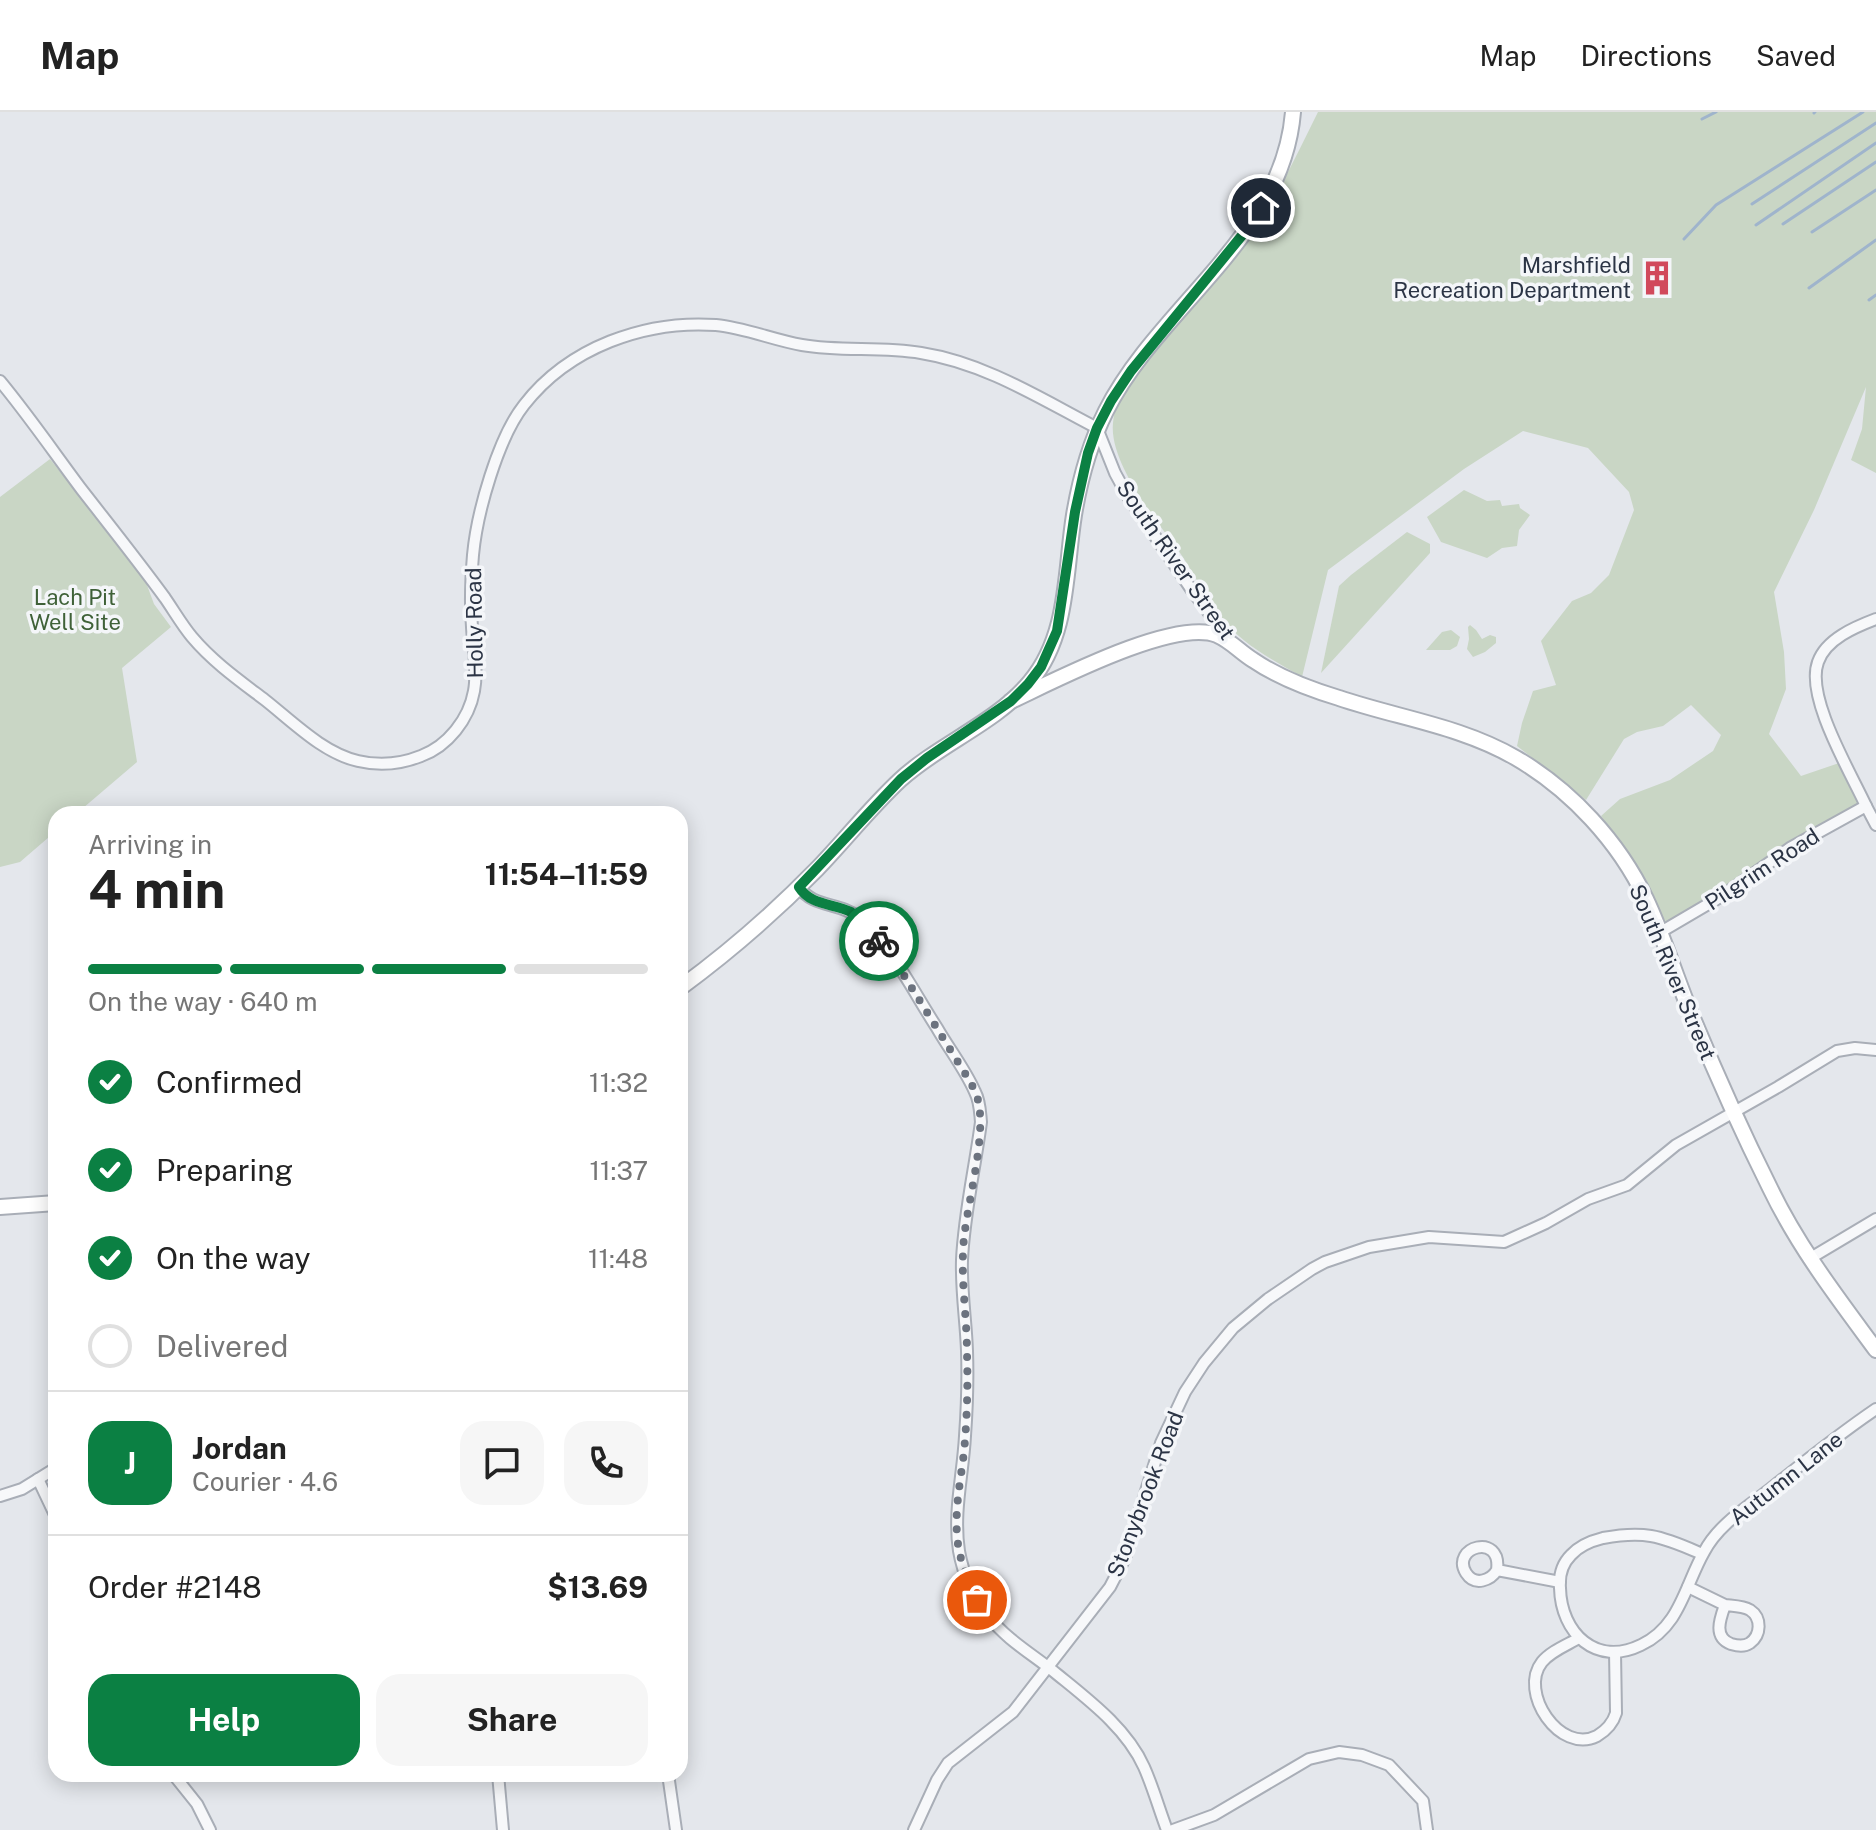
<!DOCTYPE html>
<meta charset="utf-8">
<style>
body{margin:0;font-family:"Public Sans",sans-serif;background:#f6f6f6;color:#222;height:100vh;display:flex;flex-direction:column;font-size:30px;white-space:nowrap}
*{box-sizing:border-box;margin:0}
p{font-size:26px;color:#767676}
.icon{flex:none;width:44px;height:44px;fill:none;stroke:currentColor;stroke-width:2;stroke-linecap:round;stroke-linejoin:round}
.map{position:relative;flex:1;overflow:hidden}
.sheet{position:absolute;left:48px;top:694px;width:640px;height:976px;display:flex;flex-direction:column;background:#fff;border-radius:24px;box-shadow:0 4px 20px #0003}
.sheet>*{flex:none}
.pin{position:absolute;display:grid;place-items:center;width:68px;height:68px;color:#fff;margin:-34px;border:4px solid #fff;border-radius:50%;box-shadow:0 2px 8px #0007}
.courier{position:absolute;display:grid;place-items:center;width:80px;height:80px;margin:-40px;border:6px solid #0b8043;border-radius:50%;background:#fff;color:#222;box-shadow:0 2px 10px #0007}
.head em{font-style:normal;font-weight:700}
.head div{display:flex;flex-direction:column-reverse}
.head{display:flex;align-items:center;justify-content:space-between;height:136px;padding:0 40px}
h1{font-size:52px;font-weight:700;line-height:60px}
.bar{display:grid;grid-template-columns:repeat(4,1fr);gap:12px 8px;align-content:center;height:96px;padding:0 40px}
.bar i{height:10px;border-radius:6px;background:#e0e0e0}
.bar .active{background:#0b8043}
.bar p{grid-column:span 4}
.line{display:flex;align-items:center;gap:20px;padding:0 40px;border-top:2px solid #e0e0e0}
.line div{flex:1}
.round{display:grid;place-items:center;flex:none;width:84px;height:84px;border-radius:24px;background:#f6f6f6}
ol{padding:0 40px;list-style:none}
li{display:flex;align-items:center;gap:24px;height:88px}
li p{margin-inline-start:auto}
li .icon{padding:8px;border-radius:50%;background:#0b8043;color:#fff;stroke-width:4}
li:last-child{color:#767676}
li i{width:44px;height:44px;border:4px solid #e0e0e0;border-radius:50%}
.button{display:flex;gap:16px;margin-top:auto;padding:16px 40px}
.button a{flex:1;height:92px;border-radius:24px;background:#0b8043;color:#fff;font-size:32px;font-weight:700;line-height:92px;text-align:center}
.button a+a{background:#f6f6f6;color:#222}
header{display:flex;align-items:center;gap:48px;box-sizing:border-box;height:112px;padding:0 40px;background:#fff;border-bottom:2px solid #e0e0e0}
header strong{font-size:38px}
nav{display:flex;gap:44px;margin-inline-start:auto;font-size:28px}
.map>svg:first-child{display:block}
</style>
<header>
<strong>Map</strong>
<nav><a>Map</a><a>Directions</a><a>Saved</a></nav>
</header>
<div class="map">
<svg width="1876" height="1718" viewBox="0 0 1876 1718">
<rect width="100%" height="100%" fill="#e4e7ec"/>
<g fill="#c9d6c5">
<path d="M1318,0h558v361l-25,-13 11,-31 4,-42 -52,123 -40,82 10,60 2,37 -17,45 32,42 44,-15 21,45 -190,117 -11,-2 -20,-41 -44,-64 19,-17 50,-19 43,-29 8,-16 -30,-30 -28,21 -26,6 -13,7 -38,61 -69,-54 5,-23 11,-32 23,-6 -15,-44 31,-40 19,-8 18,-18 25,-65 -5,-18 -41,-44 -65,-17 -59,38 -136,101 -26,107c-29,-17 -61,-33 -82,-61 -16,-21 -27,-45 -42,-66 -23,-31 -69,-88 -65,-127 3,-37 34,-65 57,-91 30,-35 63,-69 88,-108 23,-35 41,-74 60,-112z"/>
<polygon points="50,347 144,465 154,492 171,515 122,556 137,650 76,702 56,702 56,719 20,750 0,755 0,385"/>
<polygon points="1464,378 1487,389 1500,388 1502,394 1519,392 1520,396 1530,403 1519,418 1517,434 1502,436 1487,446 1441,430 1427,405"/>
<polygon points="1407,420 1430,432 1430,441 1321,561 1339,474 1351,463"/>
<polygon points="1470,513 1476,518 1482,527 1490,523 1496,525 1496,531 1485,540 1473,545 1467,537 1469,527 1468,515"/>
<polygon points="1451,518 1460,525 1457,534 1450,538 1426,538 1442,520"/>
</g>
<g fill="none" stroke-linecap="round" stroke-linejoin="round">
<g stroke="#9fb4cc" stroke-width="3">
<polyline points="1814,1 1815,0"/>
<polyline points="1702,7 1716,0"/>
<polyline points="1752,92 1876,11"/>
<polyline points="1783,112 1876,50"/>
<polyline points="1756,113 1876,31"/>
<polyline points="1812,120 1876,78"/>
<polyline points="1684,127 1716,93 1863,0"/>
<polyline points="1809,176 1876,128"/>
<polyline points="1869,188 1876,183"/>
</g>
<g stroke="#a9aeb7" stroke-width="14">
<g id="street">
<path d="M0,269c29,35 55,73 82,109 28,36 56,71 83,108 9,13 17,27 27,39 21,25 48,44 73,63 28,22 58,53 93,61 21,5 43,3 63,-5 27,-10 48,-37 53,-65 4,-21 -1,-43 -2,-64 -2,-24 -1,-48 1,-72 4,-43 25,-117 51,-150 45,-58 121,-85 192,-80 30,3 57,15 86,20 39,7 79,1 119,8 64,10 120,46 176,75l18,45 12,22 64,94 36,48"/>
<path d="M1866,694c-15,-33 -61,-109 -48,-144 8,-23 37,-35 58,-43"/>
<path d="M799,775c14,21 41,15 59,30 34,30 55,74 79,111 12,21 28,41 38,64 5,9 5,20 6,30 -6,46 -17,92 -19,138 -1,31 4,61 5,91 1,28 0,57 -2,85 -2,39 -12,76 -6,115 4,23 15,47 30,66 19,24 45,38 69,58 32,26 69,54 86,92 9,20 15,42 23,63"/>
<polyline points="1659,821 1722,784 1790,736 1866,694 1876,713"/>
<polyline points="1809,1147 1876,1107"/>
<polyline points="38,1367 56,1405"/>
<polyline points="0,1384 22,1377 56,1356"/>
<path d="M1702,1442c-16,-7 -33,-15 -51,-18 -16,-3 -32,-1 -48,2 -12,3 -24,8 -32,17 -9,9 -12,21 -11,33 1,45 36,79 81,57 39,-18 44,-60 63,-93 14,-27 42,-44 65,-62 35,-28 70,-56 107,-81"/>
<path d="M1497,1458c-6,10 -22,17 -31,3 -16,-26 36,-41 31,-3l63,12"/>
<path d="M1688,1475l37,18c-5,14 -12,32 6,39 7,2 13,3 19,-1 11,-8 12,-25 0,-33 -7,-4 -17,-4 -25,-5"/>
<path d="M1579,1526c-12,7 -28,13 -37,24 -24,30 18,93 55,74 10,-6 16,-13 19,-23l-1,-61"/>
<polyline points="173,1662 197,1692 210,1718"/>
<polyline points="498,1662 503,1718"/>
<polyline points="668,1662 676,1718"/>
<polyline points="914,1718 937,1668 948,1651 1013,1600 1110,1475 1125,1446 1161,1331 1185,1280 1204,1251 1233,1216 1268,1187 1312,1157 1325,1150 1369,1135 1429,1125 1504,1130 1546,1111 1588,1087 1627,1073 1676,1033 1778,975 1837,939 1855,936 1876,938"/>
<polyline points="1173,1718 1214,1703 1309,1647 1339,1640 1362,1643 1389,1653 1423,1689 1427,1718"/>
</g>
</g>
<g stroke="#a9aeb7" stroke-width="18">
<g id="secondary">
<path d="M1011,589c43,-20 163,-83 206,-66 14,6 23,17 36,25 25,17 56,29 86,38 59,20 122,28 177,60 55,32 103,84 130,141 18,38 30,79 46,117 24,58 50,116 78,172 29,60 67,109 106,162"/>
<path d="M680,876c49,-36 95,-76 137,-119 28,-29 53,-61 83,-89 39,-36 96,-57 130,-98 39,-46 35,-111 44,-167 6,-36 16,-72 32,-104 53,-105 177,-174 187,-299"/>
<polyline points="0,1095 56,1091"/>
</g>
</g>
<use href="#street" stroke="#f7f8fa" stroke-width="10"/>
<use href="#secondary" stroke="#fff" stroke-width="14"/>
</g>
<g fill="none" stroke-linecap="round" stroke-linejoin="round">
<path stroke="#6c737f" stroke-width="8" stroke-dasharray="0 14.4" d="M879,829l16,20 76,122c3,7 7,14 8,22 6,36 -11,96 -15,133 -4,39 3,77 3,116 1,32 0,66 -3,98 -4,34 -12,68 -4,103 4,16 11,30 17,45"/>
<path stroke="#0b8043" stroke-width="10" d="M879,829c-7,-10 -16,-22 -28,-29 -18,-9 -40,-6 -52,-25l102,-108 26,-21 84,-57 17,-17 13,-17 16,-36 18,-119 13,-59 9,-25 14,-27 20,-30 113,-138 17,-25"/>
</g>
<defs>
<g id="building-bare" transform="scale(2.76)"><path d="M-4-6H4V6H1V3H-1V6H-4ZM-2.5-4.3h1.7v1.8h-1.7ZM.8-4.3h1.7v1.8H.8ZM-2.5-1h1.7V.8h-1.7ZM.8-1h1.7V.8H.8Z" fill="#d1495b" stroke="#f4f6f9" stroke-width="2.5" paint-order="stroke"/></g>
</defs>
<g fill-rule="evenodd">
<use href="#building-bare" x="1657" y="166"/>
</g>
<g text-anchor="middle" stroke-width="7" stroke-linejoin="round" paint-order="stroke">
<g font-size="22" fill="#2b3445" stroke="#f4f6f9" text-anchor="end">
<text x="1631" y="161">Marshfield<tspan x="1631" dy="25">Recreation Department</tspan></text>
</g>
<g font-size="22" fill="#2b3445" stroke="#f4f6f9">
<text transform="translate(1176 448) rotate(55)" y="8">South River Street</text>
<text transform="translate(474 511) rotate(-91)" y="8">Holly Road</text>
<text transform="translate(1762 757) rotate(-33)" y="8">Pilgrim Road</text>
<text transform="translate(1673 860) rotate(67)" y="8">South River Street</text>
<text transform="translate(1786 1366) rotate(-38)" y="8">Autumn Lane</text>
<text transform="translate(1145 1382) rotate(-69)" y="8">Stonybrook Road</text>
</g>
<g font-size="22" fill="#3f6138" stroke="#f4f6f9">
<text x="75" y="493">Lach Pit<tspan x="75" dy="25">Well Site</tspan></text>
</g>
</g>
</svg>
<div class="pin" style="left:977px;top:1488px;background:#ea580c"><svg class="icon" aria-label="bag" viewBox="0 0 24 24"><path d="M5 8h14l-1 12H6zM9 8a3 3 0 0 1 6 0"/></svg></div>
<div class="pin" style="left:1261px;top:96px;background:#1f2937"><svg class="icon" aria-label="home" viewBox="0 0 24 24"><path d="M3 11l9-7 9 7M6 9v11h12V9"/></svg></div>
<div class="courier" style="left:879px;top:829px"><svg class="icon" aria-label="bike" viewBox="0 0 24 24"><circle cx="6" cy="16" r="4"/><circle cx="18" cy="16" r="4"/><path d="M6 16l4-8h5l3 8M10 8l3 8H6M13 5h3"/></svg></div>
<section class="sheet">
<div class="head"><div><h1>4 min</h1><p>Arriving in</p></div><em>11:54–11:59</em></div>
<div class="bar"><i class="active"></i><i class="active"></i><i class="active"></i><i></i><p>On the way · 640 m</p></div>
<ol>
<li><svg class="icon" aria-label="check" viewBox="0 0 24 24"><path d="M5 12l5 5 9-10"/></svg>Confirmed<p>11:32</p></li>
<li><svg class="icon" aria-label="check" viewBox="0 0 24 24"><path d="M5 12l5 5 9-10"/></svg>Preparing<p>11:37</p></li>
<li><svg class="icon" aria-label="check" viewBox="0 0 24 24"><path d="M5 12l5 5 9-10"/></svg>On the way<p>11:48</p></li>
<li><i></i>Delivered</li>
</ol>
<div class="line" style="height:144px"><b class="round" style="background:#0b8043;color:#fff">J</b><div><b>Jordan</b><p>Courier · 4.6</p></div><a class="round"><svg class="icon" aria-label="chat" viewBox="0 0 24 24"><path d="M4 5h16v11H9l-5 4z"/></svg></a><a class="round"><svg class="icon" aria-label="phone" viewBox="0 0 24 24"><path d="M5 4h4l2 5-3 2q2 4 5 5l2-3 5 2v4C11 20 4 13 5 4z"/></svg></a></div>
<div class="line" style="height:104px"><div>Order #2148</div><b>$13.69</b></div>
<div class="button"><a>Help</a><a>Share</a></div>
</section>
</div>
